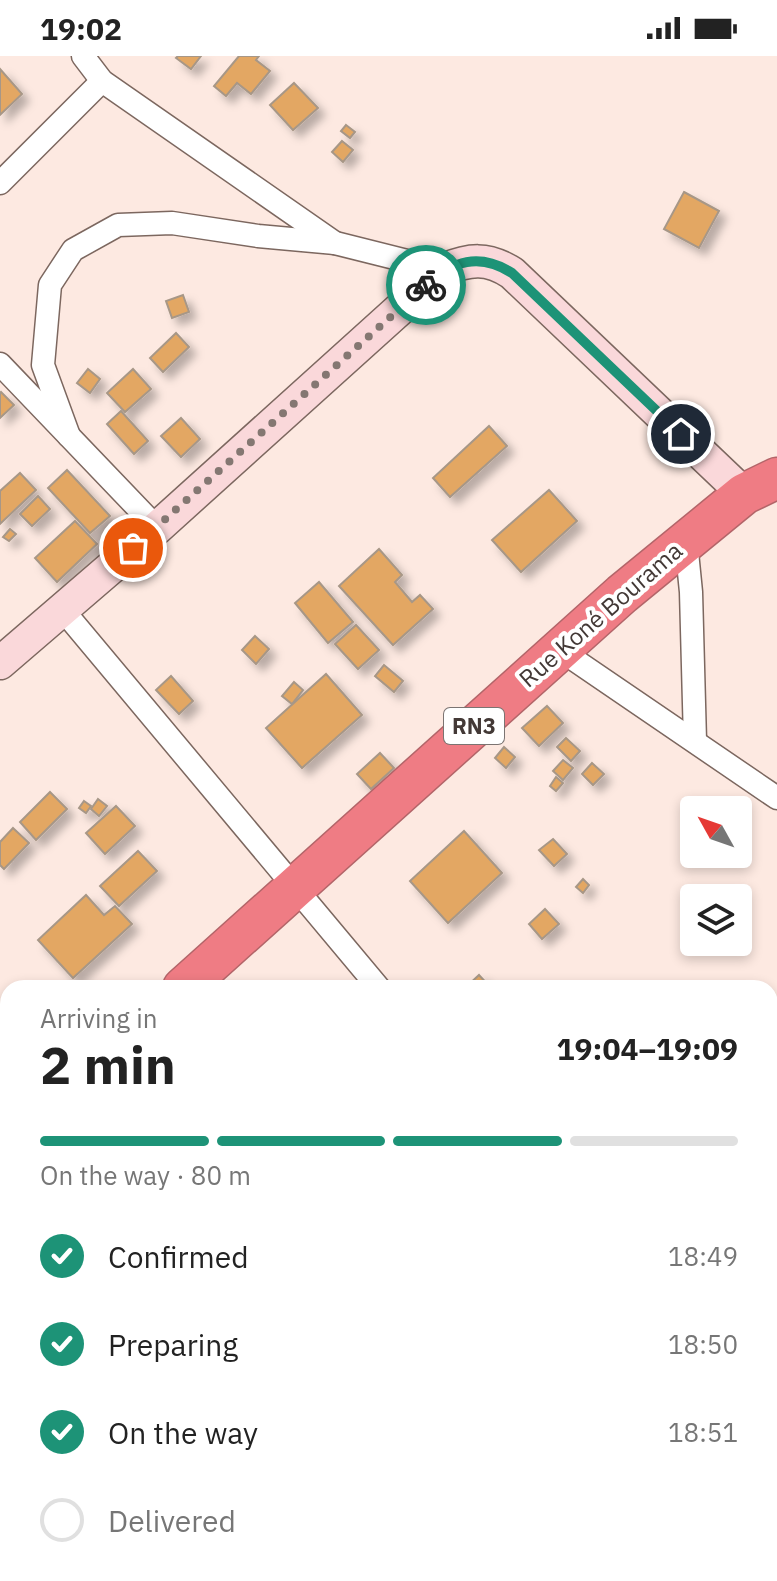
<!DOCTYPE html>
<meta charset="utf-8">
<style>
body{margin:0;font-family:"IBM Plex Sans",sans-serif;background:#f6f6f6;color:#222;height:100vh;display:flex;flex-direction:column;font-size:30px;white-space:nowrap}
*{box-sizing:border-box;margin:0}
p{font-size:26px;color:#767676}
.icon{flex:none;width:44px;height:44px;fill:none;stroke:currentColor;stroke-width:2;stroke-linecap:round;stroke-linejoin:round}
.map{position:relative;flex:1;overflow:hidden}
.sheet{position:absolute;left:0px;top:924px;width:778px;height:602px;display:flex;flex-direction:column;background:#fff;border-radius:24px 24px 0 0;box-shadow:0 4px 12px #0003}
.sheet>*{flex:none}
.needle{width:52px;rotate:310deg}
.buttons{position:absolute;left:680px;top:740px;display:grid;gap:16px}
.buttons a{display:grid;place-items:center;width:72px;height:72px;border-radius:8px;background:#fff;box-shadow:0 4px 12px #0003;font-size:40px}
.pin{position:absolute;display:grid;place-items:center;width:68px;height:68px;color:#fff;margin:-34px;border:4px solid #fff;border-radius:50%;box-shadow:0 2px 8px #0007}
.courier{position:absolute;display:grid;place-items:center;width:80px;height:80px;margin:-40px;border:6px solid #1d9377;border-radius:50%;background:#fff;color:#222;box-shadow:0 2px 10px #0007}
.summary em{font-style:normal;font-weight:800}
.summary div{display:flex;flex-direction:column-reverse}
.summary{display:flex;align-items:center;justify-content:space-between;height:136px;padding:0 40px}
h1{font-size:52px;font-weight:800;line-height:60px}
.bar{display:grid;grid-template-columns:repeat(4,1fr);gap:12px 8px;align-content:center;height:96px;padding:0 40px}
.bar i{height:10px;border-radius:6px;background:#e0e0e0}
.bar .active{background:#1d9377}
.bar p{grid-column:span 4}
ol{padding:0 40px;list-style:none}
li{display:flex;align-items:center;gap:24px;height:88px}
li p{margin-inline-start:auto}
li .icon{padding:8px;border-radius:50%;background:#1d9377;color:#fff;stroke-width:4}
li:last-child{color:#767676}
li i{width:44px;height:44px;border:4px solid #e0e0e0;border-radius:50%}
.status{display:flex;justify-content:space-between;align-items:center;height:56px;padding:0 40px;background:#fff;direction:ltr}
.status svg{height:22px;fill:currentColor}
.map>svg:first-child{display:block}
</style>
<div class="status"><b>19:02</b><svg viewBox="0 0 49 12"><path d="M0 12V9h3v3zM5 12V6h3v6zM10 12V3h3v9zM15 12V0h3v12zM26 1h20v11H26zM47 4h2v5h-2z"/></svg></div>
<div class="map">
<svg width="777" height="1525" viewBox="0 0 777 1525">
<defs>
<filter id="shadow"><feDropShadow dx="7" dy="7" stdDeviation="4" flood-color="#0004"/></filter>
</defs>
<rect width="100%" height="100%" fill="#fde9e1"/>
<g fill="#e3a763" stroke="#a79787" stroke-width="2" filter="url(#shadow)">
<polygon points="178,0 201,0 191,13 176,2"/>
<polygon points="239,0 259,0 256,4 270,15 251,38 237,27 226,40 214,30"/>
<polygon points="0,13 22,38 0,59"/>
<polygon points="294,27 318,52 293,74 270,49"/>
<polygon points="346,69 355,76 350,82 341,75"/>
<polygon points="342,85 353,94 343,106 332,96"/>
<polygon points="684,136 719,155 699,192 664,173"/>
<polygon points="183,239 189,256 172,262 166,245"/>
<polygon points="176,277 189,291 163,316 150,302"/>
<polygon points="88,313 100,323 90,337 77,327"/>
<polygon points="133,313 151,333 125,356 107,337"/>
<polygon points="1,336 14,349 0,362 0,337"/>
<polygon points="121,355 148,385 134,398 107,368"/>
<polygon points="181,362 200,383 181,401 161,380"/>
<polygon points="489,370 507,390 450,441 433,422"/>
<polygon points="67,414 110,460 90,477 48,432"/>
<polygon points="20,417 36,434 0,468 0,435"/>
<polygon points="549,434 577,465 521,516 492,484"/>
<polygon points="38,440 50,453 32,470 20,458"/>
<polygon points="75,465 97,488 57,526 35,502"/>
<polygon points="10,473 16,478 9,485 3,481"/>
<polygon points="379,493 402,519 395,526 412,546 420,539 433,553 393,589 339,530"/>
<polygon points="319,526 353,566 328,587 295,547"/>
<polygon points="356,569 379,594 358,613 335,588"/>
<polygon points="255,580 269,593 256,608 242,594"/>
<polygon points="384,609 403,625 394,636 375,620"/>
<polygon points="326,618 362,659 302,712 266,672"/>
<polygon points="171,620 193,645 179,658 156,634"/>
<polygon points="294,626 303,634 292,648 282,640"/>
<polygon points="547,650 563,667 539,690 522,672"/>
<polygon points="566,682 580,695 571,705 557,691"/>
<polygon points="504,691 515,701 506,712 495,702"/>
<polygon points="380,697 394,712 371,733 357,718"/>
<polygon points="563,704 573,712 563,724 553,715"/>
<polygon points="592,707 604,718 593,729 582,718"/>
<polygon points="556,721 563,727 556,735 550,730"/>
<polygon points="50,736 67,753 36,784 20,766"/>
<polygon points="98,743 107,750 99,760 91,753"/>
<polygon points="84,745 91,750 86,757 79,752"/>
<polygon points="116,750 135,770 105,798 86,777"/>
<polygon points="13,772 29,787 4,813 0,809 0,786"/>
<polygon points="464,775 502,817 448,867 410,825"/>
<polygon points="553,783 567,798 554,810 539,794"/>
<polygon points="138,795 157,815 119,850 100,830"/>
<polygon points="583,823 589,829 583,837 576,831"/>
<polygon points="86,839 104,859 115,850 132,868 73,922 38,884"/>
<polygon points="545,853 559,868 542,883 529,868"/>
<polygon points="479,919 491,932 465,932"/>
<polygon points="777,1035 777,1098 770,1104 770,1042"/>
<polygon points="0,1192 8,1201 8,1253 0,1260"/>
<polygon points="0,1469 8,1478 8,1508 0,1500"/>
<polygon points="27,1518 51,1518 57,1525 33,1525"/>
<polygon points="429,1518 464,1518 471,1525 422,1525"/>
<polygon points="654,1518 689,1518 686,1525 651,1525"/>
</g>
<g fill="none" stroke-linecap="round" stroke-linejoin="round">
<g stroke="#7c675f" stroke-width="25">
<g id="street">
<polyline points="83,0 102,25 335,187 443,214"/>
<polyline points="0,127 102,25"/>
<polyline points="0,308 157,472"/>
<polyline points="69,380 43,309 50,229 73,194 118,169 172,167 258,180 335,187"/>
<polyline points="686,486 691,536 695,685"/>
<polyline points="62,553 379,932"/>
<polyline points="560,594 777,742"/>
<polyline points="0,974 8,983"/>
<polyline points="770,1164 777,1157"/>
<polyline points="0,1434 8,1443"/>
<polyline points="76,1518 82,1525"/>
<polyline points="378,1525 386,1518"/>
</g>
</g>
<g stroke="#7c675f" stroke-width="35">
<path id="secondary" d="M0,607l157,-135 286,-258c27,-11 44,-13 69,3l232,221"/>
</g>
<g stroke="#b36569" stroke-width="43">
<g id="highway">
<polyline points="183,932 622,538 744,438 777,422"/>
<polyline points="0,1098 8,1091"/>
</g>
</g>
<use href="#street" stroke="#fff" stroke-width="22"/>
<use href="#secondary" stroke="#fad8da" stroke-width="32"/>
<use href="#highway" stroke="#ef7c84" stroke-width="40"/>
</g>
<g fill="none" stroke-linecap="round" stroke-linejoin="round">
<polyline stroke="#847772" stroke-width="8" stroke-dasharray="0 14.4" points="133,492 426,229"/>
<path stroke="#1d9377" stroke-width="10" d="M426,229c27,-24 53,-33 86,-12l169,161"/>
</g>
<g text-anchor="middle" stroke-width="8" stroke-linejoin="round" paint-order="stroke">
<rect fill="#fff" stroke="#7b7472" stroke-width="2" x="444" y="652" width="60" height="36" rx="6"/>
<g font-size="22" font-weight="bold" fill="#433936">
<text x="474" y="678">RN3</text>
</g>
<g font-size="24" fill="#433936" stroke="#fff">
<text transform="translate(601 559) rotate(-41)" y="8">Rue Koné Bourama</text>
</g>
</g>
</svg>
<div class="buttons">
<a><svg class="needle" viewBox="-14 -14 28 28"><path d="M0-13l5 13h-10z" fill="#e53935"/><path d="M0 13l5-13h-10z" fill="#767676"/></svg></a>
<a><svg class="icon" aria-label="layers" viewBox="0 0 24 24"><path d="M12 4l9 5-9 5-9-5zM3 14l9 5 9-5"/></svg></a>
</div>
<div class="pin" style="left:133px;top:492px;background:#ea580c"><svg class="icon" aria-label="bag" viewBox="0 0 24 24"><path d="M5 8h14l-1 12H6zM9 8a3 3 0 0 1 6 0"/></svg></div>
<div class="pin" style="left:681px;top:378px;background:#1f2937"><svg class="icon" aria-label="home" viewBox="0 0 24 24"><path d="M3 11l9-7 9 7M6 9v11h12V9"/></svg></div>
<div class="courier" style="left:426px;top:229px"><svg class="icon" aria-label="bike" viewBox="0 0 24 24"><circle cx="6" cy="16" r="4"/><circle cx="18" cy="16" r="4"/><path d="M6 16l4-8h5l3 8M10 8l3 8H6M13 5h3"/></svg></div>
<section class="sheet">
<div class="summary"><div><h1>2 min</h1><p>Arriving in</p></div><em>19:04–19:09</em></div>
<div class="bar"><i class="active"></i><i class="active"></i><i class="active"></i><i></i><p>On the way · 80 m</p></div>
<ol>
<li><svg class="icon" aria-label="check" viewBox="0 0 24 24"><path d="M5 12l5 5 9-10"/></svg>Confirmed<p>18:49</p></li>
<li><svg class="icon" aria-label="check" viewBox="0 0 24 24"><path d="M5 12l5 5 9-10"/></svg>Preparing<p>18:50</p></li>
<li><svg class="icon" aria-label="check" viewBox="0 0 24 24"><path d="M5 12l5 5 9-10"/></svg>On the way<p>18:51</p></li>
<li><i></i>Delivered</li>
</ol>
</section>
</div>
